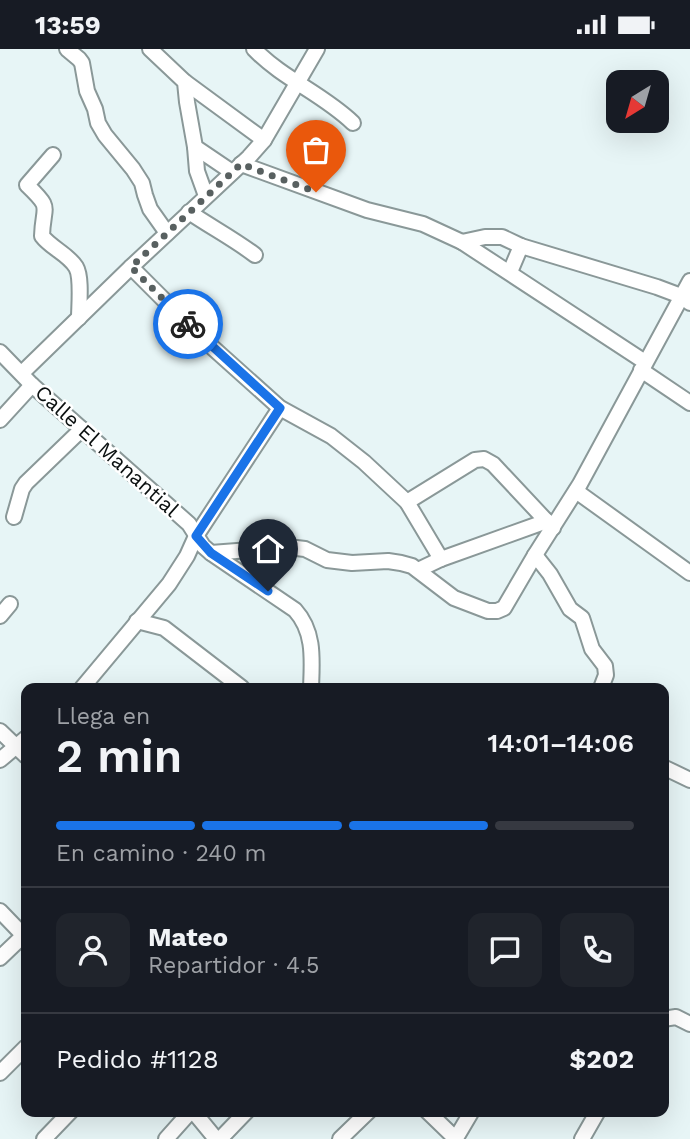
<!DOCTYPE html>
<html lang="es">
<meta charset="utf-8">
<style>
body{margin:0;font-family:"Work Sans",sans-serif;background:#20242c;color:#f1f3f6;height:100vh;display:flex;flex-direction:column;font-size:26px;white-space:nowrap}
*{box-sizing:border-box;margin:0}
p{font-size:23px;color:#9ea1a6}
.icon{flex:none;width:38px;height:38px;fill:none;stroke:currentColor;stroke-width:2;stroke-linecap:round;stroke-linejoin:round}
.map{position:relative;flex:1;overflow:hidden}
.drawer{position:absolute;left:21px;top:634px;width:648px;height:434px;display:flex;flex-direction:column;background:#171b24;border-radius:14px;box-shadow:0 7px 28px #0002}
.drawer>*{flex:none}
.needle{width:46px;rotate:217deg}
.buttons{position:absolute;left:606px;top:21px;display:grid;gap:14px}
.buttons a{display:grid;place-items:center;width:63px;height:63px;border-radius:14px;background:#171b24;box-shadow:0 7px 28px #0002;font-size:35px}
.pin{position:absolute;display:grid;place-items:center;width:60px;height:60px;color:#fff;margin:-72px -30px;border-radius:50% 50% 50% 0;rotate:-45deg;box-shadow:0 0 7px #0007}
.pin .icon{rotate:45deg}
.courier{position:absolute;display:grid;place-items:center;width:70px;height:70px;margin:-35px;border:5px solid #1a73e8;border-radius:50%;background:#fff;color:#222;box-shadow:0 2px 9px #0007}
.headline em{font-style:normal;font-weight:600}
.headline div{display:flex;flex-direction:column-reverse}
.headline{display:flex;align-items:center;justify-content:space-between;height:119px;padding:0 35px}
h1{font-size:46px;font-weight:600;line-height:52px}
.bar{display:grid;grid-template-columns:repeat(4,1fr);gap:10px 7px;align-content:center;height:84px;padding:0 35px}
.bar i{height:9px;border-radius:5px;background:#363941}
.bar .current{background:#1a73e8}
.bar p{grid-column:span 4}
.line{display:flex;align-items:center;gap:18px;padding:0 35px;border-top:2px solid #363941}
.line div{flex:1}
.round{display:grid;place-items:center;flex:none;width:74px;height:74px;border-radius:14px;background:#20242c}
.status{display:flex;justify-content:space-between;align-items:center;height:49px;padding:0 35px;background:#171b24;direction:ltr}
.status svg{height:19px;fill:currentColor}
.map>svg:first-child{display:block}
</style>
<div class="status"><b>13:59</b><svg viewBox="0 0 49 12"><path d="M0 12V9h3v3zM5 12V6h3v6zM10 12V3h3v9zM15 12V0h3v12zM26 1h20v11H26zM47 4h2v5h-2z"/></svg></div>
<div class="map">
<svg width="690" height="1090" viewBox="0 0 690 1090">
<rect width="100%" height="100%" fill="#e7f5f6"/>
<g fill="none" stroke-linecap="round" stroke-linejoin="round">
<g stroke="#8a9898" stroke-width="18">
<g id="minor">
<polyline points="67,0 79,10 82,14 87,42 95,60 98,74 105,86 133,120 142,134 145,146 150,160 167,184"/>
<polyline points="150,0 185,33 187,53 195,98 232,123"/>
<path d="M254,0c29,30 69,45 99,74"/>
<polyline points="185,33 264,91"/>
<polyline points="195,98 197,122 206,147"/>
<path d="M53,106l-26,30c26,25 16,19 15,51 9,12 26,18 34,31 6,10 3,39 3,51"/>
<polyline points="241,115 367,161 423,175 462,193 485,188 502,188 521,197 657,238 681,247 690,254"/>
<path d="M189,163c22,15 45,27 66,43"/>
<polyline points="462,193 645,313"/>
<polyline points="131,218 203,290 280,359 331,387 364,413 407,453 441,510"/>
<polyline points="510,223 521,197"/>
<path d="M0,303l32,33 157,139 14,22 8,7 84,57c20,22 17,50 16,78"/>
<polyline points="641,321 690,354"/>
<polyline points="22,324 131,218 249,108 264,91 317,0"/>
<polyline points="0,371 32,336"/>
<polyline points="576,442 690,524"/>
<polyline points="407,453 475,411 484,410 493,415 553,479"/>
<polyline points="14,468 22,440 26,434 82,380"/>
<polyline points="211,504 288,498 305,500 327,511 352,514 388,512 401,514 412,517 454,549 488,562 497,562 504,559 535,506 580,435 690,232"/>
<polyline points="535,506 550,525 570,560 582,569 592,600 605,617 606,626 601,639"/>
<polyline points="418,521 441,510 547,472"/>
<polyline points="0,567 10,555"/>
<polyline points="137,572 164,579 242,639"/>
<polyline points="82,639 169,535 187,507 196,487 280,359"/>
<polyline points="0,682 26,707"/>
<polyline points="0,711 26,689"/>
<polyline points="663,718 690,731"/>
<polyline points="0,862 26,889"/>
<polyline points="0,909 23,887"/>
<polyline points="663,970 676,968 690,975"/>
<polyline points="0,1024 26,998"/>
<polyline points="193,1062 216,1090"/>
<polyline points="427,1062 456,1090"/>
<polyline points="456,1089 472,1062"/>
<polyline points="44,1090 71,1062"/>
<polyline points="166,1090 191,1062"/>
<polyline points="220,1090 247,1062"/>
<polyline points="340,1090 369,1062"/>
<polyline points="582,1090 598,1062"/>
</g>
</g>
<use href="#minor" stroke="#fff" stroke-width="14"/>
</g>
<g fill="none" stroke-linecap="round" stroke-linejoin="round">
<polyline stroke="#586060" stroke-width="7" stroke-dasharray="0 12.6" points="188,275 131,218 241,115 316,143"/>
<polyline stroke="#1a73e8" stroke-width="9" points="188,275 280,359 196,487 211,504 268,542"/>
</g>
<g text-anchor="middle" stroke-width="5" stroke-linejoin="round" paint-order="stroke">
<g font-size="21" fill="#0b1010" stroke="#fff">
<text transform="translate(107 402) rotate(42)" y="7">Calle El Manantial</text>
</g>
</g>
</svg>
<div class="buttons">
<a><svg class="needle" viewBox="-14 -14 28 28"><path d="M0-13l5 13h-10z" fill="#e53935"/><path d="M0 13l5-13h-10z" fill="#9ea1a6"/></svg></a>
</div>
<div class="pin" style="left:316px;top:143px;background:#ea580c"><svg class="icon" aria-label="bag" viewBox="0 0 24 24"><path d="M5 8h14l-1 12H6zM9 8a3 3 0 0 1 6 0"/></svg></div>
<div class="pin" style="left:268px;top:542px;background:#1f2937"><svg class="icon" aria-label="home" viewBox="0 0 24 24"><path d="M3 11l9-7 9 7M6 9v11h12V9"/></svg></div>
<div class="courier" style="left:188px;top:275px"><svg class="icon" aria-label="bike" viewBox="0 0 24 24"><circle cx="6" cy="16" r="4"/><circle cx="18" cy="16" r="4"/><path d="M6 16l4-8h5l3 8M10 8l3 8H6M13 5h3"/></svg></div>
<section class="drawer">
<div class="headline"><div><h1>2 min</h1><p>Llega en</p></div><em>14:01–14:06</em></div>
<div class="bar"><i class="current"></i><i class="current"></i><i class="current"></i><i></i><p>En camino · 240 m</p></div>
<div class="line" style="height:126px"><a class="round"><svg class="icon" aria-label="person" viewBox="0 0 24 24"><circle cx="12" cy="8" r="4"/><path d="M4 21q1-7 8-7t8 7"/></svg></a><div><b>Mateo</b><p>Repartidor · 4.5</p></div><a class="round"><svg class="icon" aria-label="chat" viewBox="0 0 24 24"><path d="M4 5h16v11H9l-5 4z"/></svg></a><a class="round"><svg class="icon" aria-label="phone" viewBox="0 0 24 24"><path d="M5 4h4l2 5-3 2q2 4 5 5l2-3 5 2v4C11 20 4 13 5 4z"/></svg></a></div>
<div class="line" style="height:91px"><div>Pedido #1128</div><b>$202</b></div>
</section>
</div>
